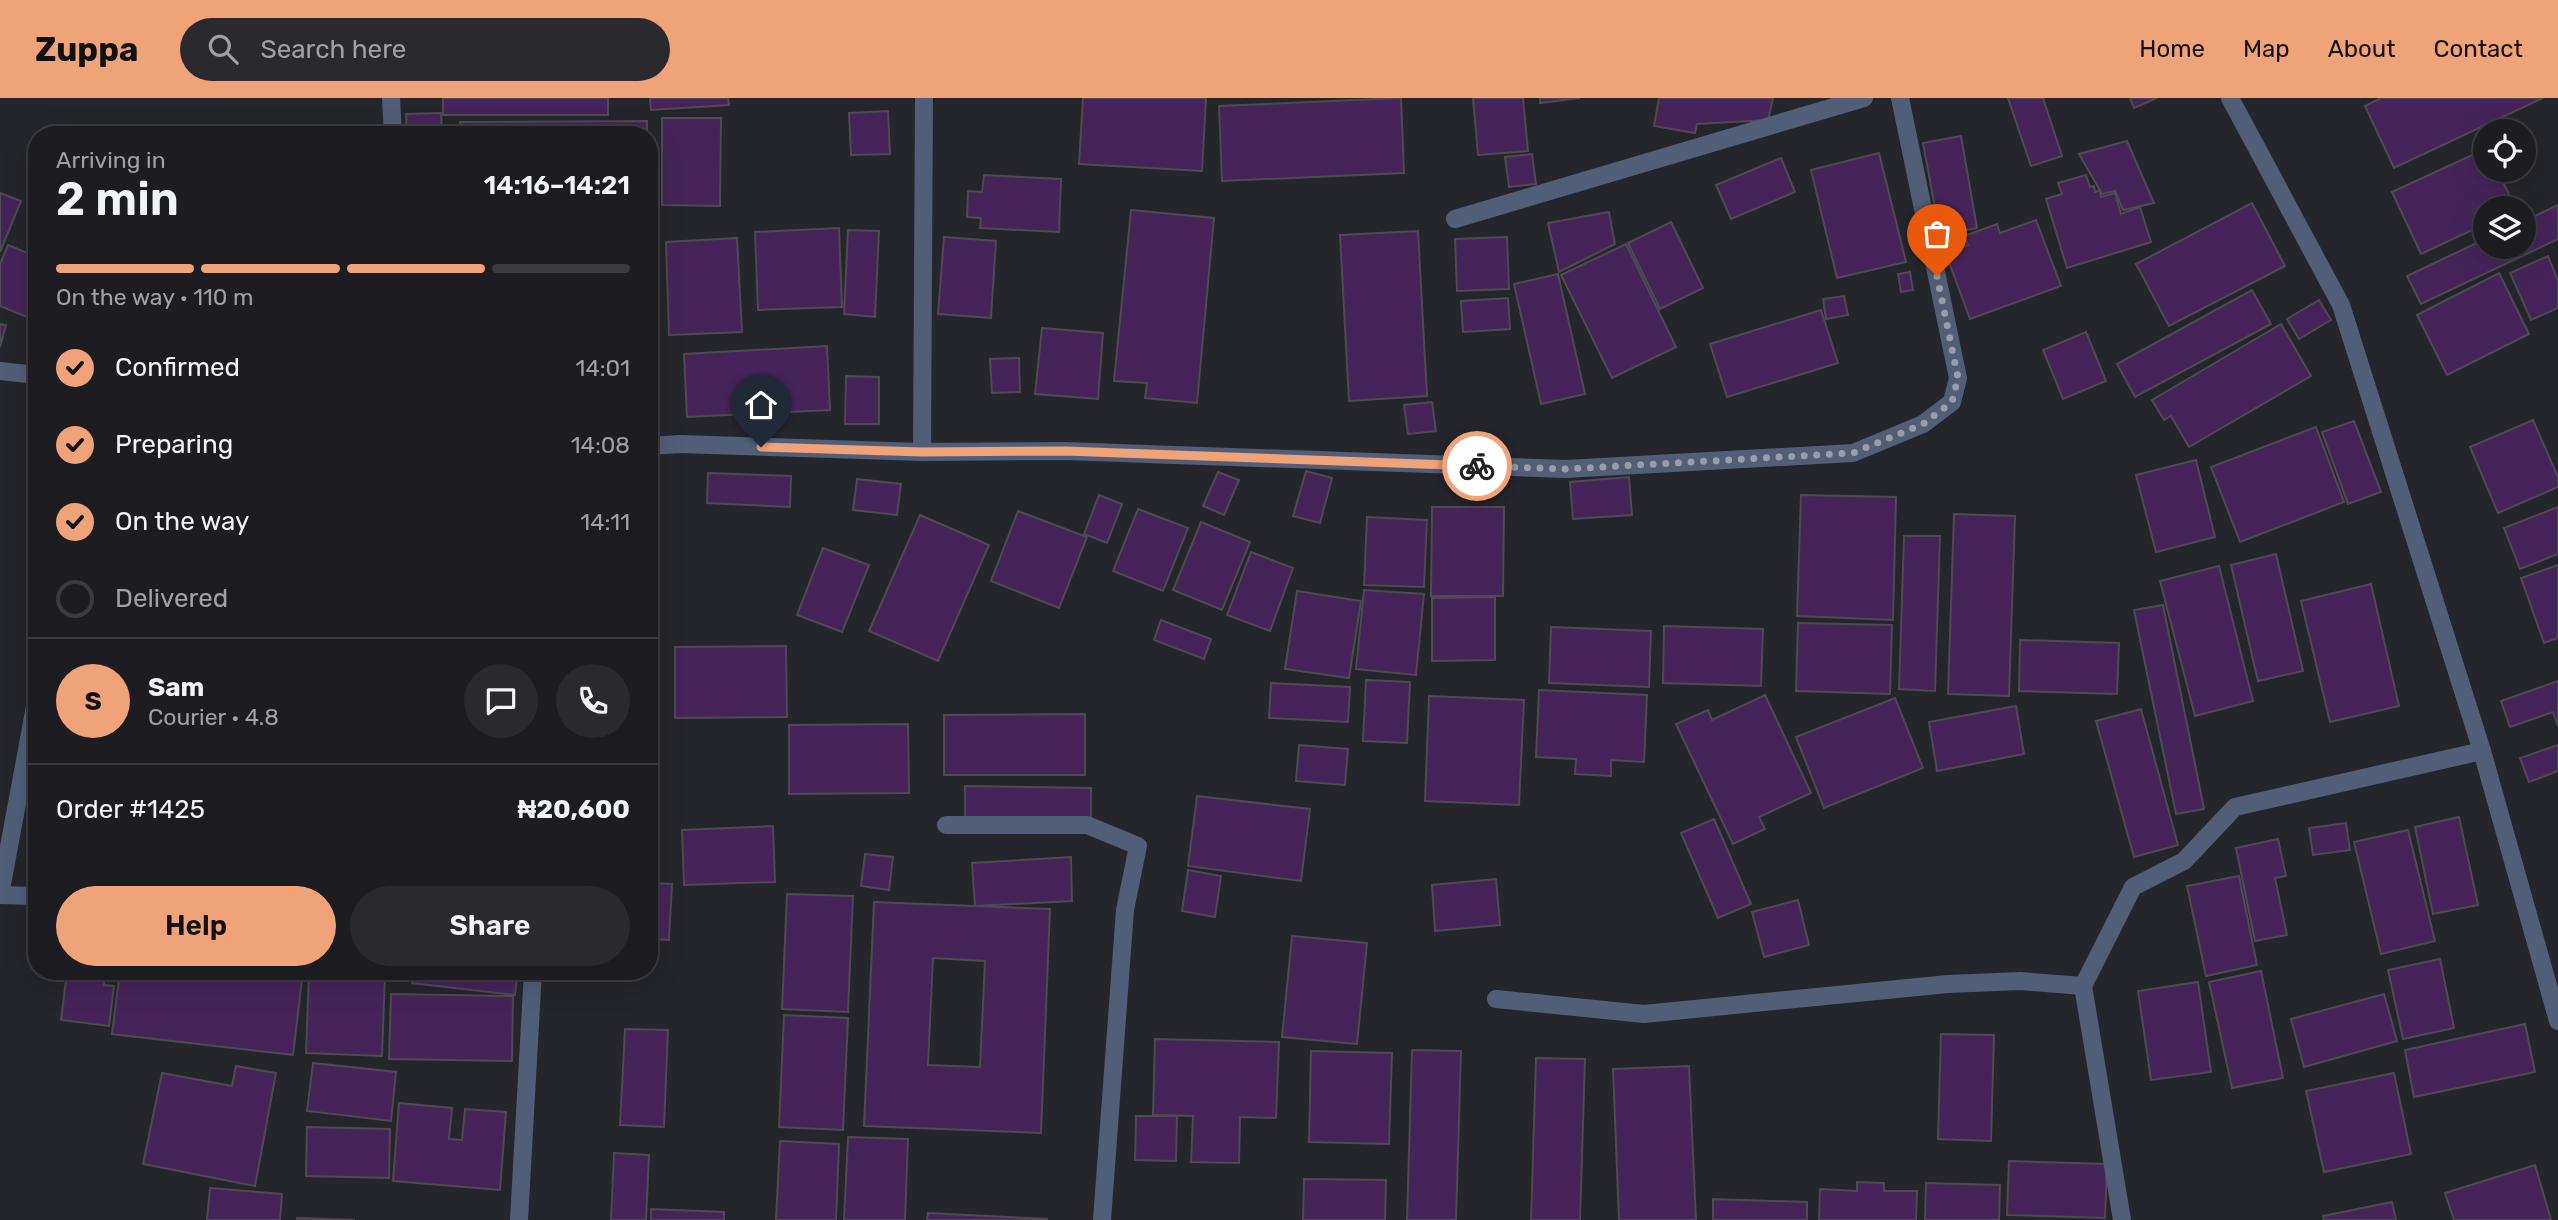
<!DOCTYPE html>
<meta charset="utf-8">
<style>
body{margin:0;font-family:Rubik,sans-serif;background:#29292e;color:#f1f3f6;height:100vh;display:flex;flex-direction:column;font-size:26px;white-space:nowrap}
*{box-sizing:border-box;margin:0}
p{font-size:23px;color:#a0a1a5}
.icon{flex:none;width:38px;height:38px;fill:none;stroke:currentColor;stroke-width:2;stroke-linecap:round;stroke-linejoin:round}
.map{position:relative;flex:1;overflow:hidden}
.details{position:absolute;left:28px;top:28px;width:630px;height:854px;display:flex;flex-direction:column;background:#1c1c21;border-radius:28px;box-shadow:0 7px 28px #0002,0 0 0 2px #3a3a3f}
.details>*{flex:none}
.fabs{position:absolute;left:2473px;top:21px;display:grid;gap:14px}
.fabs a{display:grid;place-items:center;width:63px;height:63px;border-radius:50%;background:#1c1c21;box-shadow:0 7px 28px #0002,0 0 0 2px #3a3a3f;font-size:35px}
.pin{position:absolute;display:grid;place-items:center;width:60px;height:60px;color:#fff;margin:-72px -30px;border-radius:50% 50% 50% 0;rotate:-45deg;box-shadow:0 0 7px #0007}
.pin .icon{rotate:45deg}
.courier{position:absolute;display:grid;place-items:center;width:70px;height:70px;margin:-35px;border:5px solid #f0a279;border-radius:50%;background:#fff;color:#222;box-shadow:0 2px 9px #0007}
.summary em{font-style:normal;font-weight:600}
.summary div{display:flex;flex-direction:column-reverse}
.summary{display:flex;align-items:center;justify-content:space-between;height:119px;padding:0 28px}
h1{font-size:46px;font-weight:600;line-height:52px}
.bar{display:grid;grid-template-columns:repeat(4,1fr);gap:10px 7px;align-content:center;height:84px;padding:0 28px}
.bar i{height:9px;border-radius:5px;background:#3a3a3f}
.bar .selected{background:#f0a279}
.bar p{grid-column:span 4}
.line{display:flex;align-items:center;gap:18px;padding:0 28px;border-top:2px solid #3a3a3f}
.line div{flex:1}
.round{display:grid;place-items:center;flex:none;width:74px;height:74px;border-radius:37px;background:#29292e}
ol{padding:0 28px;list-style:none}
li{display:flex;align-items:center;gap:21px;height:77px}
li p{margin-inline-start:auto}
li .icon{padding:7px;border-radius:50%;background:#f0a279;color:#111;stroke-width:4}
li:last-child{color:#a0a1a5}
li i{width:38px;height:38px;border:4px solid #3a3a3f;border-radius:50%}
.button{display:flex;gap:14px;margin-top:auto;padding:14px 28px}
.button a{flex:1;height:80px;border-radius:42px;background:#f0a279;color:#111;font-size:28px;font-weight:600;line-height:80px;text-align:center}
.button a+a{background:#29292e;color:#f1f3f6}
header{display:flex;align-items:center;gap:42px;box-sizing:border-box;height:98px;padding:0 35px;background:#f0a279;color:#111}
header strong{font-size:33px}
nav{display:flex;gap:38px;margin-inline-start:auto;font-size:24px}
.search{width:490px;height:63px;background:#29292e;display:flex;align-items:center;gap:18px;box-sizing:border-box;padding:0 24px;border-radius:38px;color:#a0a1a5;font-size:26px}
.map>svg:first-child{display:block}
</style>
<header>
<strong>Zuppa</strong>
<div class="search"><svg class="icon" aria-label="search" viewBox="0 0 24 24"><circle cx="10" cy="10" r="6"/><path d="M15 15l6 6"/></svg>Search here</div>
<nav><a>Home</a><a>Map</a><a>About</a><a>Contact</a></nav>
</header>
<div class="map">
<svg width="2558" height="1122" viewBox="0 0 2558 1122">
<rect width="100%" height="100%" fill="#25252c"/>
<g fill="#46245a" stroke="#4e4a51" stroke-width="2" fill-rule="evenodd">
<rect x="443" y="0" width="165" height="17"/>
<polygon points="650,0 728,0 729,7 651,12"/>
<polygon points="1083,0 1206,0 1202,73 1079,66"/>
<polygon points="1401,0 1404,75 1222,83 1219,8"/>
<polygon points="1473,0 1523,0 1528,53 1478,57"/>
<polygon points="1540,0 1580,0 1540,5"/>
<polygon points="1659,0 1773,0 1768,22 1697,26 1695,35 1654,28"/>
<polygon points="2008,0 2043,0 2062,58 2031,68"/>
<polygon points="2130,0 2157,0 2134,10"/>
<polygon points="2381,0 2543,0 2394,70 2365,8"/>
<polygon points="888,13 890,56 851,57 849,15"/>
<polygon points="441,15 442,37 407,37 406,16"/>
<polygon points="662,20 721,20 720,108 662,107"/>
<polygon points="647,23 647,37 460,37 460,24"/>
<polygon points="118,30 134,37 115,37"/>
<polygon points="1961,38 1977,130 1940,137 1923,45"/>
<polygon points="2127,43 2154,105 2123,112 2115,93 2102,96 2079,56"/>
<polygon points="2485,51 2485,72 2497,72 2516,110 2485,110 2485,126 2421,156 2392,94"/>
<polygon points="1879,55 1906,164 1837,180 1811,72"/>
<polygon points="1532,56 1536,86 1509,89 1505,59"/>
<polygon points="1781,60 1795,94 1731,121 1716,87"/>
<polygon points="984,77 1061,81 1059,134 980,130 981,120 967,119 968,93 982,94"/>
<polygon points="2086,77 2090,89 2094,88 2095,94 2100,92 2101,99 2115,95 2121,116 2140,109 2151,144 2067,170 2046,101 2062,96 2058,85"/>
<polygon points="649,89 652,89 658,221 649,222"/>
<polygon points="0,95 21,103 0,154"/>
<polygon points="2252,105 2285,168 2169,228 2136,166"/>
<polygon points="2558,107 2558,141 2421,206 2407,178 2485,141 2485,149 2524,149 2524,123"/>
<polygon points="1131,112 1214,120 1197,305 1145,300 1147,285 1114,283"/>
<polygon points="1609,114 1615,146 1559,174 1548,125"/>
<polygon points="2036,122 2061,188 1970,221 1946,156 1968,147 1964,138 1997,126 2000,135"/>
<polygon points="1671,124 1703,190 1660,211 1628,145"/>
<polygon points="839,130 842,209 758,212 755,134"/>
<polygon points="848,132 879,133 875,219 844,216"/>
<polygon points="1418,133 1427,298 1349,303 1340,137"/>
<polygon points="1959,135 1961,147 1940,151 1937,139"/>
<polygon points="944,139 996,143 991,220 938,216"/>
<polygon points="1507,139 1509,191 1457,193 1455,141"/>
<polygon points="737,140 742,234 669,237 666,144"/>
<polygon points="1626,146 1676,249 1612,280 1561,177"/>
<polygon points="8,147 37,159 37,214 34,222 0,208 0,166"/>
<polygon points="2548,158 2558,183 2558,210 2531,222 2510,175"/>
<polygon points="1910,174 1913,192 1901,194 1898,176"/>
<polygon points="2499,175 2529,236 2447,277 2417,217"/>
<polygon points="1558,176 1585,296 1541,306 1514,186"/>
<polygon points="2252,192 2271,226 2135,299 2117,266"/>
<polygon points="1844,198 1848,217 1826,221 1823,201"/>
<polygon points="1508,200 1510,231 1463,234 1461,203"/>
<polygon points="2319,202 2331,222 2299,241 2287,221"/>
<polygon points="1821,212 1838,265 1727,299 1710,246"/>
<polygon points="36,222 37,222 37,252 30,251"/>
<polygon points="0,226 6,227 0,249"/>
<polygon points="2281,226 2311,278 2189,349 2171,318 2164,322 2152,302"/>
<polygon points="1042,230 1103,235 1098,301 1035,296"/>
<polygon points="2086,234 2106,283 2063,301 2043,252"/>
<polygon points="827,248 830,312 687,319 684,256"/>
<polygon points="1019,260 1020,294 992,295 990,261"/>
<polygon points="846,278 879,279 879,326 845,326"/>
<polygon points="1432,304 1436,333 1408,336 1404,307"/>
<polygon points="2533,322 2558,379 2558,389 2498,415 2470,349"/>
<polygon points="2354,323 2381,394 2348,406 2322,334"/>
<polygon points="2316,329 2344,404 2240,444 2211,369"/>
<polygon points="2196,362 2215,439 2156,454 2136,377"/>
<polygon points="1306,373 1332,380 1320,425 1293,418"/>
<polygon points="1218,374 1239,382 1224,417 1203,408"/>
<polygon points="708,375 791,378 790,409 707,405"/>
<polygon points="1629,379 1632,417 1573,421 1570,384"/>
<polygon points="857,381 901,386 897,417 853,412"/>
<polygon points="1099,397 1122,406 1107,445 1084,436"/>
<polygon points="1801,397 1896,399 1893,522 1797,518"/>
<polygon points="1432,409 1504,409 1503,498 1431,498"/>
<polygon points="2558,409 2558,456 2520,471 2504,430"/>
<polygon points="1138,411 1188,430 1163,493 1113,473"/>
<polygon points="1018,413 1087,439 1059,510 991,483"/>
<polygon points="1954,416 2015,418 2009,598 1948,596"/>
<polygon points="920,417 989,447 938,563 869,533"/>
<polygon points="1367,419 1427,422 1424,489 1364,487"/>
<polygon points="649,424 655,424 649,561"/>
<polygon points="1201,424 1250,444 1222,512 1173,492"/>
<polygon points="1904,438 1940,438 1935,593 1899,591"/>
<polygon points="823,450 869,467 842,534 797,517"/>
<polygon points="1251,454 1293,470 1270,533 1227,517"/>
<polygon points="2276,456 2303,573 2258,583 2231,467"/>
<polygon points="2558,467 2558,540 2544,545 2521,480"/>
<polygon points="2219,468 2253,603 2195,618 2160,483"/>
<polygon points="2371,486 2399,608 2330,624 2301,503"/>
<polygon points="1364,492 1424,496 1416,577 1356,571"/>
<polygon points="1297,493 1361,503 1349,580 1285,571"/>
<polygon points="1495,499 1495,562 1432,563 1432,500"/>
<polygon points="2163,507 2204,711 2176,716 2134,512"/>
<polygon points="1161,522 1211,541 1204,561 1154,542"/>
<polygon points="1798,525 1892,527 1890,596 1796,593"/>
<polygon points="1664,528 1763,531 1761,588 1663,585"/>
<polygon points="1551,529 1651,533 1649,589 1549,585"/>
<polygon points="2020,542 2119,545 2117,596 2019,593"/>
<polygon points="786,548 787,619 675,620 675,549"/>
<polygon points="1366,582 1410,584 1407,645 1363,643"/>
<polygon points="2558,583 2558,628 2553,614 2510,629 2501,603"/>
<polygon points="1271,585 1350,589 1348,624 1269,620"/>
<polygon points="1539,592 1647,597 1644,664 1611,662 1611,678 1575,676 1576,661 1536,659"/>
<polygon points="1765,597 1811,695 1759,719 1765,731 1733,746 1676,626 1708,612 1712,622"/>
<polygon points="1429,598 1524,602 1519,707 1425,703"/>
<polygon points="1895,600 1923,670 1824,710 1796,639"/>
<polygon points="2016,608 2024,656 1937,673 1929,624"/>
<polygon points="2141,611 2178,747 2134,759 2096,623"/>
<polygon points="1085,616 1085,677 944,677 944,617"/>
<polygon points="908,626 909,695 789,696 789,627"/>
<polygon points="1299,647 1348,651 1345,687 1296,683"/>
<polygon points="2558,647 2558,673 2529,684 2520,660"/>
<polygon points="965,688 1091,690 1091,721 965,720"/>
<polygon points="1197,698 1310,711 1301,783 1188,768"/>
<polygon points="2459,719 2478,807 2433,816 2415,729"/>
<polygon points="1714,721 1751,806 1718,820 1681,735"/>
<polygon points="2346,725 2350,752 2313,757 2309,730"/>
<polygon points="773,728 775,784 684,787 682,732"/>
<polygon points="2408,732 2435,843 2381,856 2354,744"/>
<polygon points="2278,741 2286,778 2275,780 2287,837 2255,843 2236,750"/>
<polygon points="865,756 893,759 889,792 861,788"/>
<polygon points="1071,759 1072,803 975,808 972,765"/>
<polygon points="1188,772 1221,778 1215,819 1182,813"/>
<polygon points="2239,778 2257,867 2206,878 2187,788"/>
<polygon points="1496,781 1500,827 1435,833 1432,787"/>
<polygon points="649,785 672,786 669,842 649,841"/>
<polygon points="787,796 853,798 848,914 782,911"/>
<polygon points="1798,802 1809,847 1764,859 1752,814"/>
<path d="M874,804l176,7 -9,224 -177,-7zM933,860l52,3 -5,106 -52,-2z"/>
<polygon points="1292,838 1367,845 1357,946 1282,939"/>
<polygon points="2440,861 2454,930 2403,941 2388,872"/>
<polygon points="67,873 105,873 104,887 114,888 109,928 61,922"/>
<polygon points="120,873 303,873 293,957 112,936"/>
<polygon points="413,873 518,873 515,897 412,885"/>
<polygon points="2261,873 2283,980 2232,990 2209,884"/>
<polygon points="309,874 385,877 382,958 306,955"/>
<polygon points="2198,884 2211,974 2151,982 2138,893"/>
<polygon points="391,896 513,898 512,963 389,961"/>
<polygon points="2384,896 2397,943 2304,969 2291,921"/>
<polygon points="784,917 848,920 843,1032 779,1029"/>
<polygon points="2525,926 2535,974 2414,999 2405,952"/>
<polygon points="625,931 668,932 664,1029 620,1027"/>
<polygon points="1941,936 1994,937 1991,1043 1938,1041"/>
<polygon points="1155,941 1279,944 1276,1020 1240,1019 1239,1065 1191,1064 1193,1018 1153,1017"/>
<polygon points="1412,952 1461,953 1456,1122 1407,1122"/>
<polygon points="1311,953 1392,955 1389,1046 1309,1044"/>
<polygon points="1536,960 1585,961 1580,1122 1531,1122"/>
<polygon points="313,965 396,974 391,1023 307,1013"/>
<polygon points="236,968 276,975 255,1088 143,1066 162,975 232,988"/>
<polygon points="1689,968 1696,1122 1619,1122 1613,971"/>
<polygon points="2394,975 2411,1056 2324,1074 2306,993"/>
<polygon points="399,1005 452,1010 449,1041 462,1042 465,1011 506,1014 500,1092 393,1083"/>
<polygon points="1136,1018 1177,1018 1176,1063 1135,1062"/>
<polygon points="307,1029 390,1031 389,1080 306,1078"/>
<polygon points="848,1039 908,1041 905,1122 844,1122"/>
<polygon points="780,1043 839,1046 836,1122 776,1122"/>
<polygon points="614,1055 649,1057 646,1122 611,1122"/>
<polygon points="2009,1063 2107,1066 2105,1120 2007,1117"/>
<polygon points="2535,1067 2551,1122 2454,1122 2445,1095"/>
<polygon points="1304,1081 1386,1082 1385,1122 1303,1122"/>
<polygon points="1857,1084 1884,1085 1884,1093 1917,1093 1916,1122 1819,1122 1820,1091 1857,1093"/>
<polygon points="1926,1085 2000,1087 1999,1122 1925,1122"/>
<polygon points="210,1090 282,1096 280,1122 207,1122"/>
<polygon points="1713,1101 1807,1104 1807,1122 1713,1122"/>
<polygon points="2392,1104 2396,1122 2324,1122 2323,1118"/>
<polygon points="651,1111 724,1114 724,1122 651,1122"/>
<polygon points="928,1115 1047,1121 1047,1122 927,1122"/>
<polygon points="297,1120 355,1122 297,1122"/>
</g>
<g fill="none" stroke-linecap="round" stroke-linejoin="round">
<g stroke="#505e77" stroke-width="18">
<polyline points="391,0 393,37"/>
<polyline points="2230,0 2341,207 2482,653 2558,923"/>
<polyline points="1455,121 1864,0"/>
<polyline points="0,273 37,277"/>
<polyline points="649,348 680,346 922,354 1065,353 1566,371 1853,355 1923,326 1952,304 1958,280 1900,0"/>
<polyline points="922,354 924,0"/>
<polyline points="946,727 1087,727 1138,748 1125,812 1102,1122"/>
<polyline points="0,797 37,598"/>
<polyline points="0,797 37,798"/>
<polyline points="2083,888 2133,789 2184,763 2235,709 2482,653"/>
<polyline points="1496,901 1644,916 1948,886 2020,883 2083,888 2122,1122"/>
<polyline points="519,1122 533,873"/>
</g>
</g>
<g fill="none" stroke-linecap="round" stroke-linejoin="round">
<polyline stroke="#9c9ca2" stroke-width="7" stroke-dasharray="0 12.6" points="1477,368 1566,371 1853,355 1923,326 1952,304 1958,280 1937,178"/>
<polyline stroke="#f0a279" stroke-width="9" points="761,349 922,354 1065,353 1477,368"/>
</g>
</svg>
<div class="fabs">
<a><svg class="icon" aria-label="locate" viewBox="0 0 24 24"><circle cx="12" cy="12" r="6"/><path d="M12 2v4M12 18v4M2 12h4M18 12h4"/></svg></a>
<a><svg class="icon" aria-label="layers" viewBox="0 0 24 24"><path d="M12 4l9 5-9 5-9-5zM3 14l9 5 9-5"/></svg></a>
</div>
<div class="pin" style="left:1937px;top:178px;background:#ea580c"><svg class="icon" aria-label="bag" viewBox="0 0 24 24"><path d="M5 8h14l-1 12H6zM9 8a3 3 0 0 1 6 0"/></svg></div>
<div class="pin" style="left:761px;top:349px;background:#1f2937"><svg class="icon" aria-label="home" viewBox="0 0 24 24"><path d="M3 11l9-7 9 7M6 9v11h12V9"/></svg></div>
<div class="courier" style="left:1477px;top:368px"><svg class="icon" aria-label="bike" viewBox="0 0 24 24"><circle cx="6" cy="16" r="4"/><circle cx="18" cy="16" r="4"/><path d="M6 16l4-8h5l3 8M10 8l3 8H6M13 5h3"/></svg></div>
<section class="details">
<div class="summary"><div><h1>2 min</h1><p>Arriving in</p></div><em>14:16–14:21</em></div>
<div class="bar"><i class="selected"></i><i class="selected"></i><i class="selected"></i><i></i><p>On the way · 110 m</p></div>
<ol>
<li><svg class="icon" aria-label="check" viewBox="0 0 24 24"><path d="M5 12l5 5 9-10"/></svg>Confirmed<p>14:01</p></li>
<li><svg class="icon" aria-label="check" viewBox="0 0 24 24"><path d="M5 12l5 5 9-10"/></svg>Preparing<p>14:08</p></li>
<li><svg class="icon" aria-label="check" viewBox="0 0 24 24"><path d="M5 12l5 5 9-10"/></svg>On the way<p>14:11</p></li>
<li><i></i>Delivered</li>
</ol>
<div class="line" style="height:126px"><b class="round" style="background:#f0a279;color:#111">S</b><div><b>Sam</b><p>Courier · 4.8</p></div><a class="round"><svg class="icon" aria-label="chat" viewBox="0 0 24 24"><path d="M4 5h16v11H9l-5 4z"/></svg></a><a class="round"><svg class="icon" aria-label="phone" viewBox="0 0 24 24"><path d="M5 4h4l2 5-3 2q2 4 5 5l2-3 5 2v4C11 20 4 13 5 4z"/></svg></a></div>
<div class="line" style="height:91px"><div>Order #1425</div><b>₦20,600</b></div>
<div class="button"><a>Help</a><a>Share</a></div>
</section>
</div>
